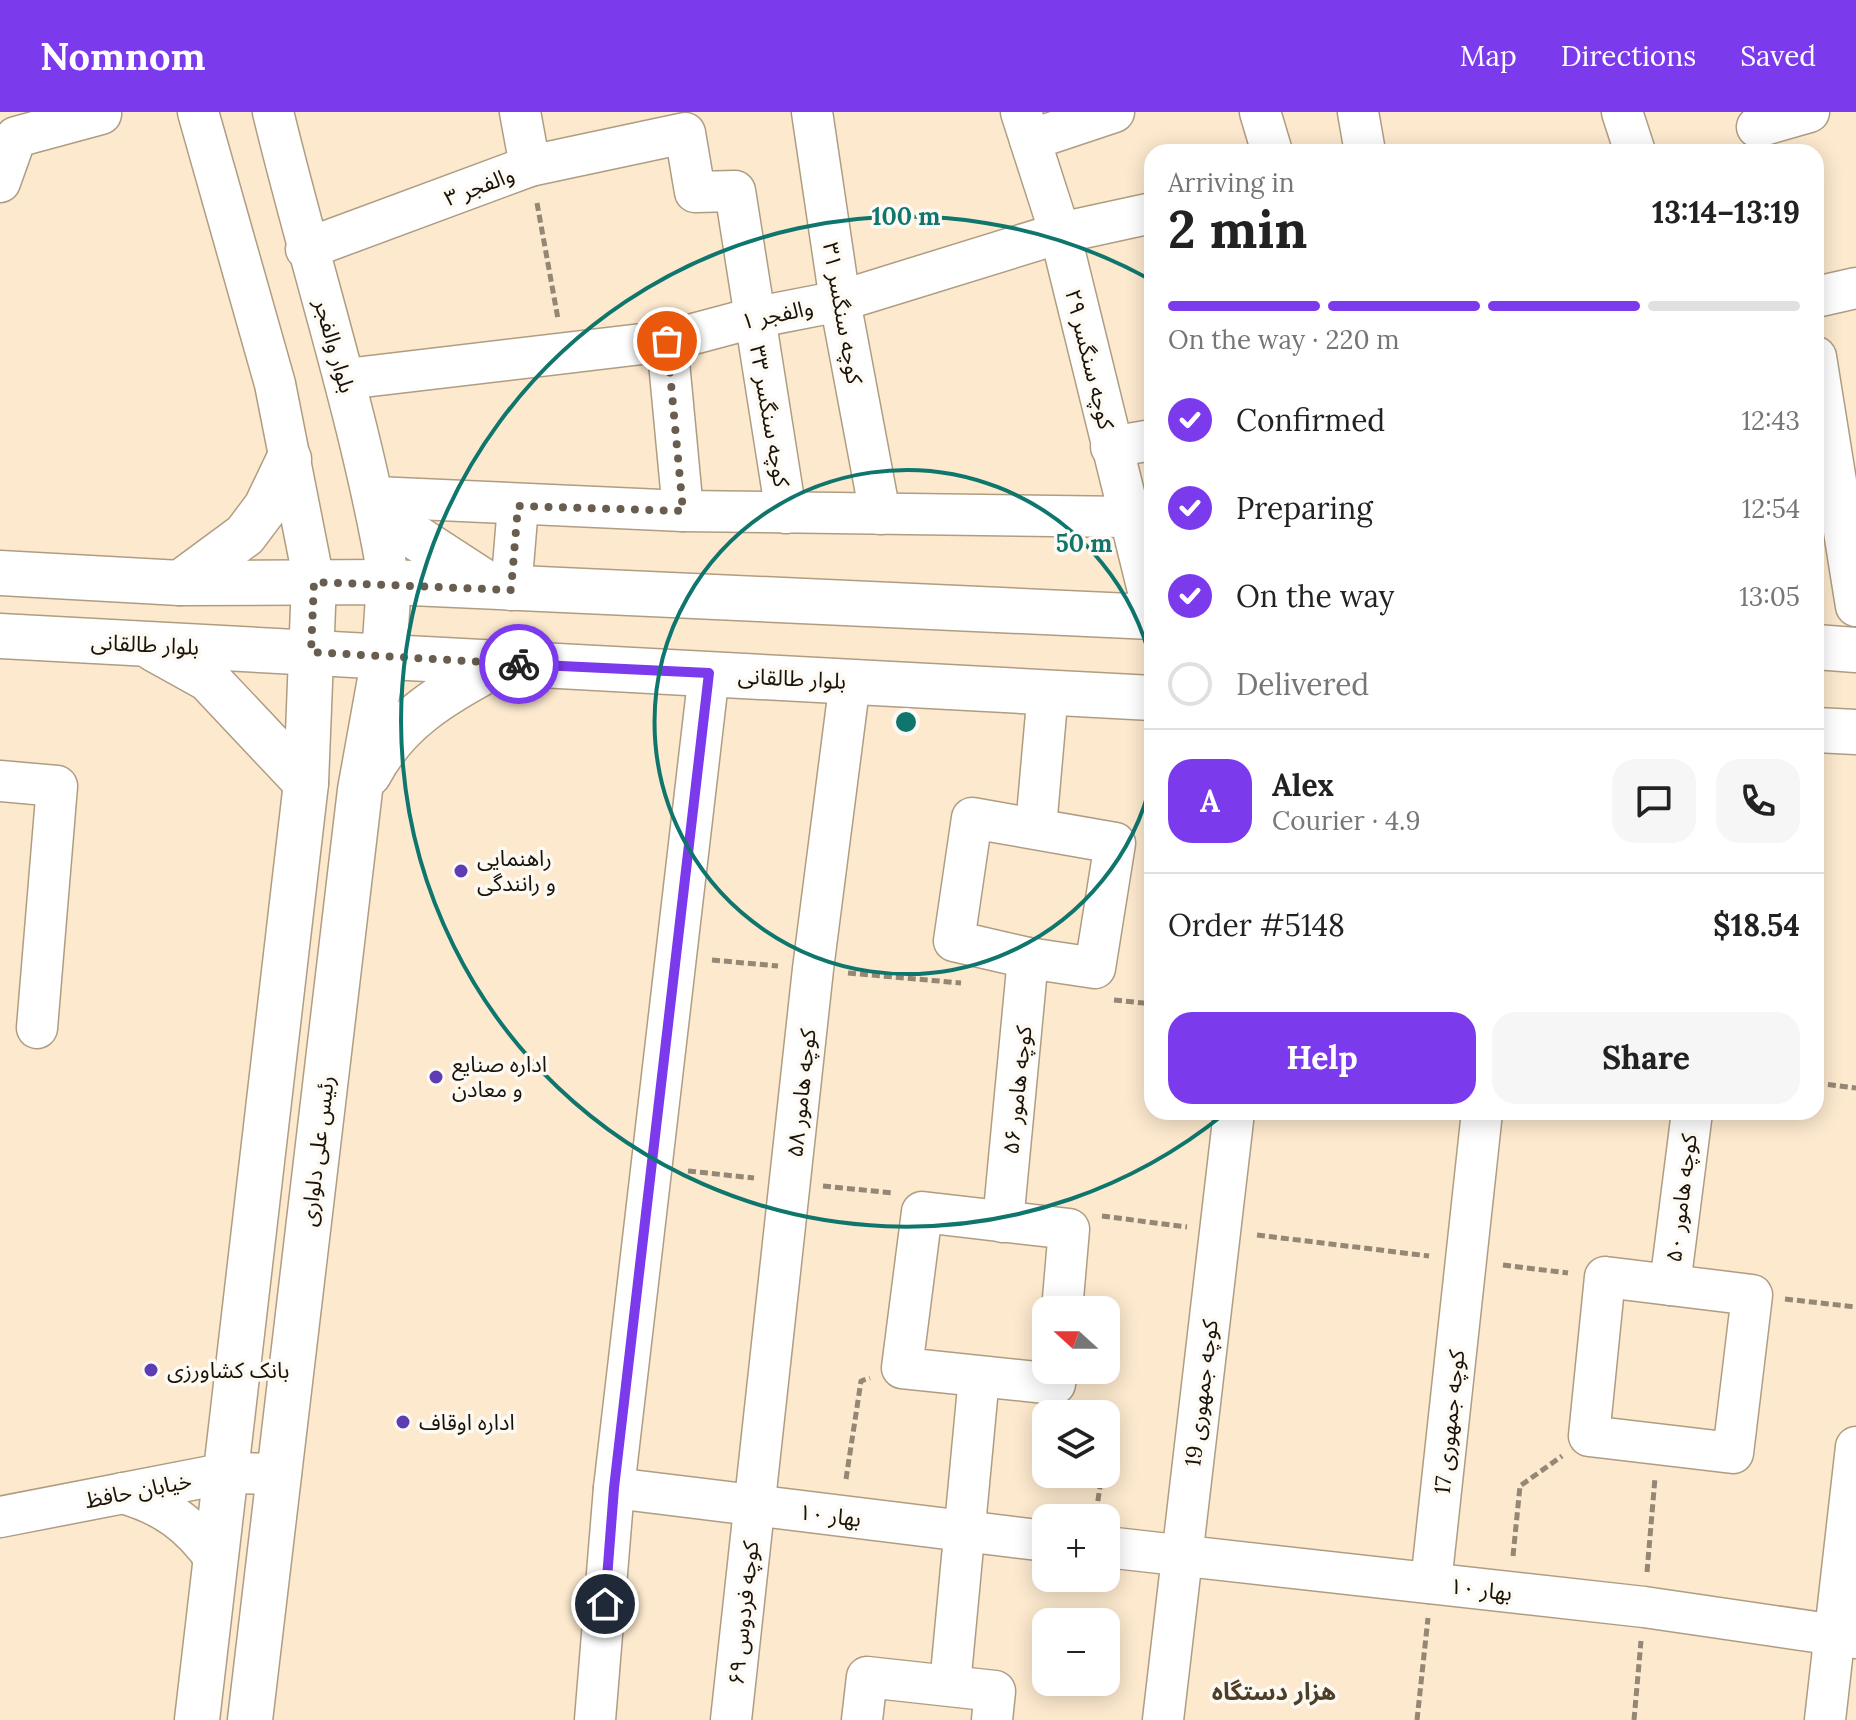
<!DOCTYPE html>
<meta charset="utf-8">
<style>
body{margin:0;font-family:Lora,"Noto Sans Arabic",serif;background:#f6f6f6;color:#222;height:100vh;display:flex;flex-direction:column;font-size:30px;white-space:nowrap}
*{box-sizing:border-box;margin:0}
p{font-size:26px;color:#767676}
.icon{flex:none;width:44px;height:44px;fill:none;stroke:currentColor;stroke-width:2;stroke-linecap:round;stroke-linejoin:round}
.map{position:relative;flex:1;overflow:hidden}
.details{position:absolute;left:1144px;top:32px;width:680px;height:976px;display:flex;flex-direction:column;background:#fff;border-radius:24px;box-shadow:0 4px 20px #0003}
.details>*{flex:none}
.needle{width:52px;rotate:291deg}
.tools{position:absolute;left:1032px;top:1184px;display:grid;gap:16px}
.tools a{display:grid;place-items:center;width:88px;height:88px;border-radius:16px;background:#fff;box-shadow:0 4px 20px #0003;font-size:40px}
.pin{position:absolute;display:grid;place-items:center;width:68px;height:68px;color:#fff;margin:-34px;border:4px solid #fff;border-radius:50%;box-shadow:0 2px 8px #0007}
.courier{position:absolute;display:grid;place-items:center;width:80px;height:80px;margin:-40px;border:6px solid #7c3aed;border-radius:50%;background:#fff;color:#222;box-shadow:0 2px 10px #0007}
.overview em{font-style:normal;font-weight:800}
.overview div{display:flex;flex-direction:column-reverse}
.overview{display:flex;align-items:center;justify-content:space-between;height:136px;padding:0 24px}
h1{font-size:52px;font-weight:800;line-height:60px}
.bar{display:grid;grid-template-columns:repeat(4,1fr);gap:12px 8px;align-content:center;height:96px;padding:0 24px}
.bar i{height:10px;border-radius:6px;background:#e0e0e0}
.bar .on{background:#7c3aed}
.bar p{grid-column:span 4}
.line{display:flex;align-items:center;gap:20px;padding:0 24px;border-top:2px solid #e0e0e0}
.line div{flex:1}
.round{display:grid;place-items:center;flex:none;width:84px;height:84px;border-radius:24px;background:#f6f6f6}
ol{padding:0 24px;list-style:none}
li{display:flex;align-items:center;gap:24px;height:88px}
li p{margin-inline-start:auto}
li .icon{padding:8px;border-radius:50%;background:#7c3aed;color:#fff;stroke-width:4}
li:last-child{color:#767676}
li i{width:44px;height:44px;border:4px solid #e0e0e0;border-radius:50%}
.action{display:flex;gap:16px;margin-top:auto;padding:16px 24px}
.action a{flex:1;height:92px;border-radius:24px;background:#7c3aed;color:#fff;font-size:32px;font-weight:800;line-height:92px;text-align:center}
.action a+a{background:#f6f6f6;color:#222}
header{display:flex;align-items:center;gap:48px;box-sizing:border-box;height:112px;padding:0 40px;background:#7c3aed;color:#fff}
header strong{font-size:38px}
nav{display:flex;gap:44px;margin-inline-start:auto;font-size:28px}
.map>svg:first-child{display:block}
</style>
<header>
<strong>Nomnom</strong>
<nav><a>Map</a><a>Directions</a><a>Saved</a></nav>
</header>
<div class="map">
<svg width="1856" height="1608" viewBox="0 0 1856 1608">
<rect width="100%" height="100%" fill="#fce9ce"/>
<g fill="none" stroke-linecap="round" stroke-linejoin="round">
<g stroke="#af9d83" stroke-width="43">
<g id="minor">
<polyline points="198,0 275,272 314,470"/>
<path d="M273,0c38,157 89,310 116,470"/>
<polyline points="520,0 530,54"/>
<polyline points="812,0 840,189 880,402"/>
<polyline points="1021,0 1060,121 1152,495"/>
<polyline points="1260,0 1272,40"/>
<polyline points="1358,0 1365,40"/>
<polyline points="1622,0 1635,40"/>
<polyline points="1757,15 1809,0"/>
<polyline points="1030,28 1114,0"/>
<polyline points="0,70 16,25 101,2"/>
<polyline points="306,137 530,54 685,21 695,80 735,79 786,401"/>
<polyline points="1816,185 1856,176"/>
<polyline points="667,229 683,399"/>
<polyline points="1816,245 1856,494"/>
<polyline points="346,267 667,229 753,206 840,189 1060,121 1152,101"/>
<polyline points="1111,335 1152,328"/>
<polyline points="375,385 683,399 1128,405"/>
<polyline points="511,478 518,394"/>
<polyline points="0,669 57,674 37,916"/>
<polygon points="972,706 1115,731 1095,856 1028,846 954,829"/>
<polyline points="1036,715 1048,579"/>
<polyline points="1003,1110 1028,846"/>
<polygon points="1605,1165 1752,1183 1733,1341 1589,1324"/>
<polyline points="1670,1173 1692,1000"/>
<polyline points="1057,1258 1055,1272 902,1256 922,1100 1069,1117 1062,1198"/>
<polyline points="614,1376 1046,1429"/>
<path d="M123,1381c41,12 68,31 93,67"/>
<polyline points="0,1405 227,1361 277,1362"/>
<polyline points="1106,1435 1644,1495 1856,1526"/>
<polyline points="1431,1471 1482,1000"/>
<polyline points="950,1573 979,1265"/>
<polyline points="595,1608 614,1376 709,561"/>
<polyline points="731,1608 813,857 850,569"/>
<polyline points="862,1608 867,1565 995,1579 992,1608"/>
<polyline points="1163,1608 1234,1000"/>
<polyline points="1825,1608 1856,1335"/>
</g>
</g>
<g stroke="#af9d83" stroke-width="47">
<g id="major">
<polyline points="375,385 409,421 489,473"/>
<polyline points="0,461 180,471 389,470 1152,505"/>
<polyline points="180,471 245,423 266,395 289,347"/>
<polyline points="0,524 1152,586"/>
<polyline points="1816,535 1856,538"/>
<polyline points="154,537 208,567 306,671"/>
<polyline points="1816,618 1856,620"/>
<path d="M369,662c30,-57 77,-81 131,-111"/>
<polyline points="197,1608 306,671 314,470"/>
<polyline points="250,1608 360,678 384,545 389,470"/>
</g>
</g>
<g stroke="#958775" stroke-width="5" stroke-dasharray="8 4" stroke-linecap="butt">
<polyline points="537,91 558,207"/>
<polyline points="712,848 778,854"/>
<polyline points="848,861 961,871"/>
<polyline points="1114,888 1152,892"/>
<polyline points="1816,971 1856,976"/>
<polyline points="688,1059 754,1066"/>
<polyline points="823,1074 893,1081"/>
<polyline points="1102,1104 1187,1115"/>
<polyline points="1257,1123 1429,1144"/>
<polyline points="1503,1153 1568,1161"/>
<polyline points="1785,1187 1856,1195"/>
<polyline points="1106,1335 1106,1339"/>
<polyline points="846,1367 861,1269 870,1266"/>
<polyline points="1096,1401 1102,1362"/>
<polyline points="1513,1444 1520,1374 1562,1344"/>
<polyline points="1647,1460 1655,1366"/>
<polyline points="1417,1608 1428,1506"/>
<polyline points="1634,1608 1641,1529"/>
</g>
<use href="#minor" stroke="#fff" stroke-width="40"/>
<use href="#major" stroke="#fff" stroke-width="44"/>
</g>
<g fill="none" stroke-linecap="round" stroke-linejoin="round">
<polyline stroke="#685d4e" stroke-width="8" stroke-dasharray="0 14.4" points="519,552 311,540 314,470 511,478 518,394 683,399 667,229"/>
<polyline stroke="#7c3aed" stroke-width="10" points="519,552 709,561 614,1376 605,1492"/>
</g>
<g fill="none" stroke="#0f766e" stroke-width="4">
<path d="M1152 667A252 252 0 1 1 1152 553"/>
<path d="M1224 1002A505 505 0 1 1 1151 168"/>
</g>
<g fill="#5e3cb4" stroke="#fdf9f3" stroke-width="3">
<circle cx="461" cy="759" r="8"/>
<circle cx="436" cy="965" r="8"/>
<circle cx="151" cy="1258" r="8"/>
<circle cx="403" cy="1310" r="8"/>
</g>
<g text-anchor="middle" stroke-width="7" stroke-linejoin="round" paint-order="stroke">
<g font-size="22" fill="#191209" stroke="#fdf9f3">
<text transform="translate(479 74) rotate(-21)" y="8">والفجر ۳</text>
<text transform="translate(843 201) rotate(80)" y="8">کوچه سنگسر ۳۱</text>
<text transform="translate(777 202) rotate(-12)" y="8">والفجر ۱</text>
<text transform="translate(335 234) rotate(74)" y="8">بلوار والفجر</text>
<text transform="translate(1090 247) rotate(76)" y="8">کوچه سنگسر ۲۹</text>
<text transform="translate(770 304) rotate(80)" y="8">کوچه سنگسر ۳۳</text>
<text transform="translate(145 532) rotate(3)" y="8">بلوار طالقانی</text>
<text transform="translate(792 566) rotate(3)" y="8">بلوار طالقانی</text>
<text transform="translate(1017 978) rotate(-84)" y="8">کوچه هامور ۵۶</text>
<text transform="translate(801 981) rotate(-84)" y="8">کوچه هامور ۵۸</text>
<text transform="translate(317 1039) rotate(-83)" y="8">رئیس علی دلواری</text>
<text transform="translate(1681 1086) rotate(-83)" y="8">کوچه هامور ۵۰</text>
<text transform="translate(1201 1281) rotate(-83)" y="8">کوچه جمهوری 19</text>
<text transform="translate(1449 1310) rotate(-84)" y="8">کوچه جمهوری 17</text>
<text transform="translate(138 1378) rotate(-11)" y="8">خیابان حافظ</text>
<text transform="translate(830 1403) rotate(7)" y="8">بهار ۱۰</text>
<text transform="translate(1481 1477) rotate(7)" y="8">بهار ۱۰</text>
<text transform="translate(743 1501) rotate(-84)" y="8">کوچه فردوس ۶۹</text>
</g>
<g font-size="22" fill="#191209" stroke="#fdf9f3" text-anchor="start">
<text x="477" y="754">راهنمایی<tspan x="477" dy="25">و رانندگی</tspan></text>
<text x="452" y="960">اداره صنایع<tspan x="452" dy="25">و معادن</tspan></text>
<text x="167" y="1266">بانک کشاورزی</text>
<text x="419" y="1318">اداره اوقاف</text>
</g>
<g font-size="24" font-weight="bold" fill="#4d3e27" stroke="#fdf9f3">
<text x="1274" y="1588">هزار دستگاه</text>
</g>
</g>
<circle cx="906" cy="610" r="12" fill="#0f766e" stroke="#fdf9f3" stroke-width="4"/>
<g font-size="24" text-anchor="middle" font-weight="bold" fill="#0f766e" stroke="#fdf9f3" stroke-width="7" stroke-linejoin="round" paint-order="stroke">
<text x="906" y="113">100 m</text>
<text x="1084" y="440">50 m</text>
</g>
</svg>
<div class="tools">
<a><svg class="needle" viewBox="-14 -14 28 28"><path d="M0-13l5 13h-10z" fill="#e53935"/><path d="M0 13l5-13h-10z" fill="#767676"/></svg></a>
<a><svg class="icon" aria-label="layers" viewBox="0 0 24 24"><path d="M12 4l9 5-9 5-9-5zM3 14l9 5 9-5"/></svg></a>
<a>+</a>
<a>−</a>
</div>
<div class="pin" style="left:667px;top:229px;background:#ea580c"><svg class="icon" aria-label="bag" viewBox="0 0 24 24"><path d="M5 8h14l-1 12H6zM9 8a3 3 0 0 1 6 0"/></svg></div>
<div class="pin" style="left:605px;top:1492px;background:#1f2937"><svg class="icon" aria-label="home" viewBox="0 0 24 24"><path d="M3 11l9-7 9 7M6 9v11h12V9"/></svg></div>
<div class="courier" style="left:519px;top:552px"><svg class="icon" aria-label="bike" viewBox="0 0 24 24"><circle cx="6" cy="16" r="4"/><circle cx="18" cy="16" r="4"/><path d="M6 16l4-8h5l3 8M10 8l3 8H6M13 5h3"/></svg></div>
<section class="details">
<div class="overview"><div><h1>2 min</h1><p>Arriving in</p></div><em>13:14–13:19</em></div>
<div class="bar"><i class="on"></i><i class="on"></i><i class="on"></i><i></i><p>On the way · 220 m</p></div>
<ol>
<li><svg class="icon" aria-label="check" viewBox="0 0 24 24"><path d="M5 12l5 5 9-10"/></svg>Confirmed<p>12:43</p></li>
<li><svg class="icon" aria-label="check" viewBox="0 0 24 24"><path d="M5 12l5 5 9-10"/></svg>Preparing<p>12:54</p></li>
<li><svg class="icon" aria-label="check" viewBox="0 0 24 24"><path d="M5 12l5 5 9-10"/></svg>On the way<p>13:05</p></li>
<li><i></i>Delivered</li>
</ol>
<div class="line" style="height:144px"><b class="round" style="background:#7c3aed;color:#fff">A</b><div><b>Alex</b><p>Courier · 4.9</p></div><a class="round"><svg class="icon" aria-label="chat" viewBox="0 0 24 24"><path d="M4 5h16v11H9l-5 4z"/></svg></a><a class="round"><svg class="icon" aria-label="phone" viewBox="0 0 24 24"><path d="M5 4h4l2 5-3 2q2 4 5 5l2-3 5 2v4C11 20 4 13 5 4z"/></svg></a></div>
<div class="line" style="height:104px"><div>Order #5148</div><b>$18.54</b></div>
<div class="action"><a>Help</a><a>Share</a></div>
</section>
</div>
